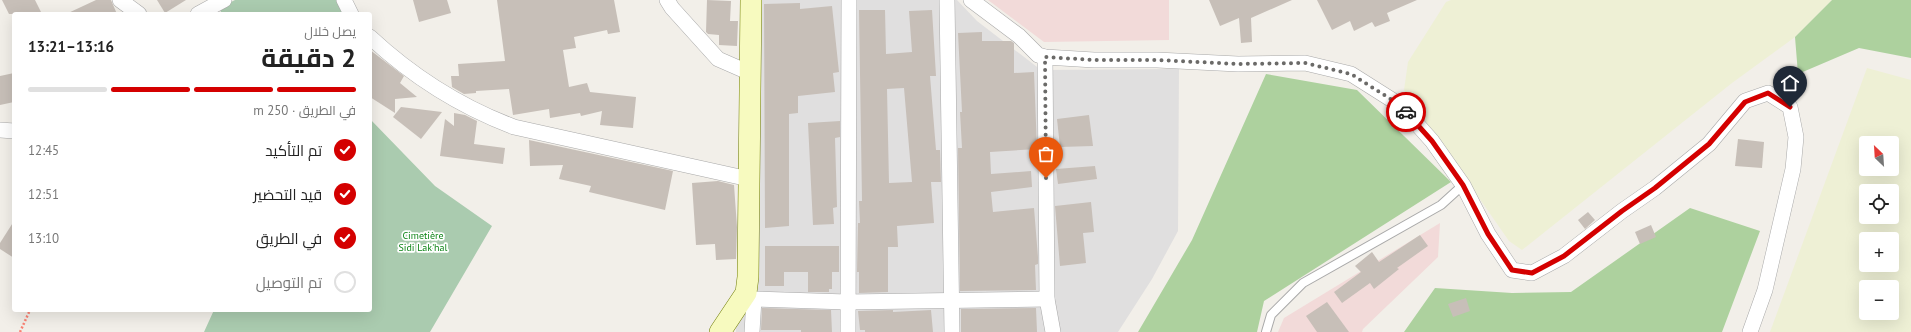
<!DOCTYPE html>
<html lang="ar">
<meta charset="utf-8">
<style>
body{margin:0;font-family:"PT Sans",Cairo,sans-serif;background:#f6f6f6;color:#222;direction:rtl;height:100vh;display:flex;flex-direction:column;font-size:15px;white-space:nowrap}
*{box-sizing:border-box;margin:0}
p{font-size:13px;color:#767676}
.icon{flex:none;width:22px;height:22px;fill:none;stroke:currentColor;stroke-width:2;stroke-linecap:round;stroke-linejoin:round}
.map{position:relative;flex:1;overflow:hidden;direction:ltr}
.details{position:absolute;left:12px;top:12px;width:360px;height:300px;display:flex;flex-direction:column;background:#fff;border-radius:4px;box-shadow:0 4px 16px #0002;direction:rtl}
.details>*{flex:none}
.needle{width:26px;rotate:335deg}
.fabs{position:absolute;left:1859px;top:136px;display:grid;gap:8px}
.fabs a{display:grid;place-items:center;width:40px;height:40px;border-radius:4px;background:#fff;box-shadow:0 4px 16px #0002;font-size:20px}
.pin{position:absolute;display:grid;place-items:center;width:34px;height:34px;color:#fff;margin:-41px -17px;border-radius:50% 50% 50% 0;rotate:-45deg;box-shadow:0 0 4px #0007}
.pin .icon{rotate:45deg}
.courier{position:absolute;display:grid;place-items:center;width:40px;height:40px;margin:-20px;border:3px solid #d40000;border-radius:50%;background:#fff;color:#222;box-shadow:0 1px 5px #0007}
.head em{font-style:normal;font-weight:700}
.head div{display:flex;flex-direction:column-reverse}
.head{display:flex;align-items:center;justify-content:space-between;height:68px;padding:0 16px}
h1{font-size:26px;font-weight:700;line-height:30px}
.bar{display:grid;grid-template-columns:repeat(4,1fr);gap:6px 4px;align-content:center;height:48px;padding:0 16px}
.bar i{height:5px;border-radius:3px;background:#e0e0e0}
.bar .selected{background:#d40000}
.bar p{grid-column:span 4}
ol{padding:0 16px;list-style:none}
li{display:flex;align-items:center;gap:12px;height:44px}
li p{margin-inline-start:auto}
li .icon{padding:4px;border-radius:50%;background:#d40000;color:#fff;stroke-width:4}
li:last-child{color:#767676}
li i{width:22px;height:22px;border:2px solid #e0e0e0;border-radius:50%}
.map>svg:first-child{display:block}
</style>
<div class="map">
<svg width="1911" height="332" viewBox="0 0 1911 332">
<rect width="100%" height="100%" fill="#f2efe9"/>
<polygon fill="#e0dfdf" points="741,0 957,0 977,21 1041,70 1179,69 1178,231 1152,279 1118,332 736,332"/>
<g fill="#f2dad9">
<polygon points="988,0 1169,0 1169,40 1044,42"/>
<polygon points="1440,223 1438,257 1363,329 1362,332 1278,332 1284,318"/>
</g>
<g fill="#eef0d5" fill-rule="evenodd">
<polygon points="1451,0 1832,0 1795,37 1732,83 1522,250 1509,241 1404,90 1408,62 1446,2"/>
<path d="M1867,68l44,12v252h-141zM1866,143h26v26h-26zM1866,191h26v26h-26zM1866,239h26v26h-26zM1866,287h26v26h-26z"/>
</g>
<g fill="#add19e">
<polygon points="1832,0 1911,0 1911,58 1859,48 1798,74 1795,37"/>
<polygon points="1266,74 1357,90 1451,182 1264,301 1257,332 1138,332 1192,240"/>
<polygon points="1690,208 1760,231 1722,332 1404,332 1435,288 1512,293 1571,292"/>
</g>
<g fill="#aacbaf">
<polygon points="235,0 339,0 343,14 222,14 219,8"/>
<polygon points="370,119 435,186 492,226 430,332 204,332 214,310 370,310"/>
</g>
<g fill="#c7bfb8" fill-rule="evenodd">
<polygon points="2,0 35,0 42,14 9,14"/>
<polygon points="96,0 111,0 117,14 66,14"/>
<polygon points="157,0 186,0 165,13"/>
<polygon points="413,0 447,0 451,13 419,22"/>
<polygon points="497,0 614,0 620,32 608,34 607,30 574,37 576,48 563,50 569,87 587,83 590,92 636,97 633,128 600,125 602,111 581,116 580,113 550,118 549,109 513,115 509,89 476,91 476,93 464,94 452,87 451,76 459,76 458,64 505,61"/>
<polygon points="707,0 731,1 730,21 738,21 737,46 719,45 719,35 708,34 706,32"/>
<polygon points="1209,0 1292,0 1251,18 1252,42 1241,43 1239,18 1220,26"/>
<polygon points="1317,0 1417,0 1387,13 1390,21 1375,27 1372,22 1354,31 1350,21 1332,30"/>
<polygon points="800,3 800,9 832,6 839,72 833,73 835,92 798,96 798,113 789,114 789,226 765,228 764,4"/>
<path d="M859,10h26l1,44 26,-2 -3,-41 23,-1 4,66h-6l6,74h4l1,32h-10l3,41 -37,3 1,21h-10v45l-29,1v-21h-2l1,-49h2l-1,-22h3zM904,88l8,94 -23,1 -2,-94z"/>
<polygon points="982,32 982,41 1011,41 1014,43 1014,73 1034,72 1037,149 990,152 991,174 1031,171 1032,187 991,192 993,212 1034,208 1038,257 1038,264 1035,265 1036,290 960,291 958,148 962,148 960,112 962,112 958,33"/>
<polygon points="370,50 404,76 400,83 417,97 395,99 395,113 370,97"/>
<polygon points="14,73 14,102 0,105 0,76"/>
<polygon points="401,107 442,112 421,139 393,117"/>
<polygon points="454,113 465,115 477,121 474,144 505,148 503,164 440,156 445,119 454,126"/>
<polygon points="1089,115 1093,146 1060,147 1057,119"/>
<polygon points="840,121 840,137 835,138 837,207 833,208 834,224 813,225 808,123"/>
<polygon points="1738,139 1764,142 1762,168 1735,166"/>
<polygon points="529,140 673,171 665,210 589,192 591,186 559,179 563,165 530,166"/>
<polygon points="1095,166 1097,179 1058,184 1056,169"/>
<polygon points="718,181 734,185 737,227 736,259 716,260 715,244 696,245 692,183"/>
<polygon points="1091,202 1094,232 1083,233 1086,263 1060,266 1055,206"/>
<polygon points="1588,212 1595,220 1585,229 1578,220"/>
<polygon points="14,221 14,258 0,249 0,243"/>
<polygon points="1651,225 1656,237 1640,244 1635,232"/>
<polygon points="1420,235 1428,246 1397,268 1399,269 1374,289 1370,283 1342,303 1334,292 1361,272 1355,266 1372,252 1379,262"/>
<polygon points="765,246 839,246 839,272 832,272 832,289 829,289 829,292 808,292 808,272 784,272 784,286 765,286"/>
<polygon points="1466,298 1470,311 1453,317 1448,304"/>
<polygon points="1327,302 1349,332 1317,332 1306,316"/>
<polygon points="762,308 831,310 832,332 801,332 801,330 761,330"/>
<polygon points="1036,308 1037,332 961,332 961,309"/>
<polygon points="893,310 893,312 931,310 933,332 865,332 865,330 860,330 858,311"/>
</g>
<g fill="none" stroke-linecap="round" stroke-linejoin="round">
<g stroke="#a9a9a9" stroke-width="10">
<polyline id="lane" points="1266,332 1271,315 1303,283 1441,205 1463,185"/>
</g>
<g stroke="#a9a9a9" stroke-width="16">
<g id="street">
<polyline points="120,0 139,14"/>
<polyline points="344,0 351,14"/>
<polyline points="667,0 672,8 718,59 750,73"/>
<polyline points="947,0 952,332"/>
<polyline points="971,0 1019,36 1038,55 1045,57 1094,60 1157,60 1238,64 1305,63 1351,74 1400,105 1432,141 1463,185 1488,234 1512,270 1532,273 1564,256 1622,211 1655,188 1709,144 1745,101 1768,93 1790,107 1796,137 1793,169 1765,290 1750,332"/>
<polyline points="198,14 224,0"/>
<path d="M370,37c42,39 91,70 144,90l235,52"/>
<polyline points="1045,57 1047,299 1053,332"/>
<polyline points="0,130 14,131"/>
<polyline points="752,332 754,299 847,302 1047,299"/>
<polyline points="848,332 849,0"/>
</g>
</g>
<g stroke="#707d05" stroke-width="22">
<polyline id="secondary" points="720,332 746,293 748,277 751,0"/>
</g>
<polyline stroke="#fa8072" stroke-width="2.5" stroke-dasharray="2 2" stroke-linecap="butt" points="20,332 30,310"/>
<use href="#lane" stroke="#fff" stroke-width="8"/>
<use href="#street" stroke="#fff" stroke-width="15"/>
<use href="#secondary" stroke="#f7fabf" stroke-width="21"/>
</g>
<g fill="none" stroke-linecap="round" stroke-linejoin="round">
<polyline stroke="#6b6a68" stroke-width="4" stroke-dasharray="0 7.2" points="1046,178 1045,57 1094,60 1157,60 1238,64 1305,63 1351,74 1400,105 1406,112"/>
<polyline stroke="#d40000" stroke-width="5" points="1406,112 1432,141 1463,185 1488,234 1512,270 1532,273 1564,256 1622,211 1655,188 1709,144 1745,102 1768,93 1790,107"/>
</g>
<g text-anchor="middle" stroke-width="3.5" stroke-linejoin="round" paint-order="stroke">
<g font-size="10" fill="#0c8416" stroke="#fff">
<text x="423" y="239">Cimetière<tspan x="423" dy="12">Sidi Lak'hal</tspan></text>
</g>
</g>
</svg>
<div class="fabs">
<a><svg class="needle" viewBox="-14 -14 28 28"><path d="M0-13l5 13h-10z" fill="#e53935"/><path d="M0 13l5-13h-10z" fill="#767676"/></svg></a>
<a><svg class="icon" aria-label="locate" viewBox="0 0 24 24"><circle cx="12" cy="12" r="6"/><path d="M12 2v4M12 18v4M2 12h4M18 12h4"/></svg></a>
<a>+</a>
<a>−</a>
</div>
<div class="pin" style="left:1046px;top:178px;background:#ea580c"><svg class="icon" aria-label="bag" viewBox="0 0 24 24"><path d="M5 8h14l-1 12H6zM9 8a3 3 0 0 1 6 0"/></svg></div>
<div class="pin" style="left:1790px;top:107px;background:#1f2937"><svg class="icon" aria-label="home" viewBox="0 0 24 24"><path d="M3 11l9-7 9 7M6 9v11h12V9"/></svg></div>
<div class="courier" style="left:1406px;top:112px"><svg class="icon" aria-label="car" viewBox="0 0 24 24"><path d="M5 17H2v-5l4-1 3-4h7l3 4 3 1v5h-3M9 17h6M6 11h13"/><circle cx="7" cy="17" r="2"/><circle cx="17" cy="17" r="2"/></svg></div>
<section class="details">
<div class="head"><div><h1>2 دقيقة</h1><p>يصل خلال</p></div><em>13:16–13:21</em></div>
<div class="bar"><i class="selected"></i><i class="selected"></i><i class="selected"></i><i></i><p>في الطريق · 250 m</p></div>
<ol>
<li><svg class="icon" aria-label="check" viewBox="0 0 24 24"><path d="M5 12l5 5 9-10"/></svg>تم التأكيد<p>12:45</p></li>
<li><svg class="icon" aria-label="check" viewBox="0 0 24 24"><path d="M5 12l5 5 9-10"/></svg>قيد التحضير<p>12:51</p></li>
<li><svg class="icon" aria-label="check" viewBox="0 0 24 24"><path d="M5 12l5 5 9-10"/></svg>في الطريق<p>13:10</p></li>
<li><i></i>تم التوصيل</li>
</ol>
</section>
</div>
